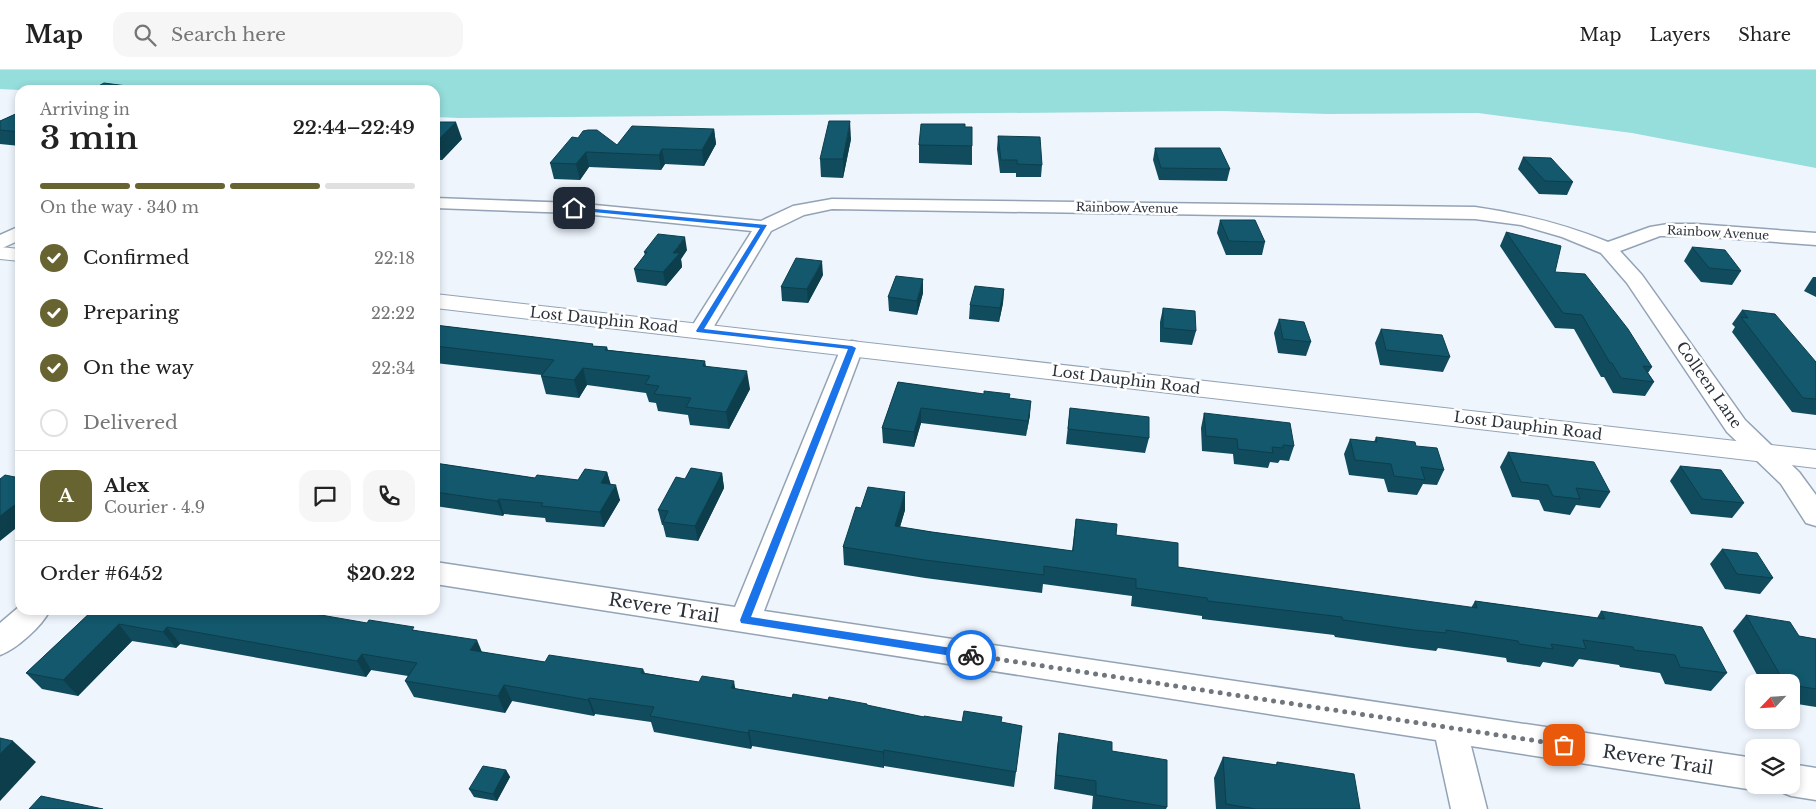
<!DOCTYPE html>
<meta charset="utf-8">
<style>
body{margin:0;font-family:"Libre Baskerville",serif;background:#f6f6f6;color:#222;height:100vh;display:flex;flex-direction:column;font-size:19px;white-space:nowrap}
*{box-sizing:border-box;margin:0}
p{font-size:16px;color:#767676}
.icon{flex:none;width:28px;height:28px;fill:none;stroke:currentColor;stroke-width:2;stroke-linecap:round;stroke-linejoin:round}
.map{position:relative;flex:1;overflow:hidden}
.drawer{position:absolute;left:15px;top:15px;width:425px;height:530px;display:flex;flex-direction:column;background:#fff;border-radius:15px;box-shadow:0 2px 8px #0003}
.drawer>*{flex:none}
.needle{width:32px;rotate:245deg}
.buttons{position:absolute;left:1745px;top:604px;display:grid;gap:10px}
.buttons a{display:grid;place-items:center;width:55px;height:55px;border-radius:10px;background:#fff;box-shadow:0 2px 8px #0003;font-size:25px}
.pin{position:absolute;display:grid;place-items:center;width:42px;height:42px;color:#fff;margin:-21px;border-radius:10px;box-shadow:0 2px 8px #0006}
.courier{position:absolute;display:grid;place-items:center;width:50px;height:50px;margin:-25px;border:4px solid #1a73e8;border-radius:50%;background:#fff;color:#222;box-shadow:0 1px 6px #0007}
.summary em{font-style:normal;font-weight:600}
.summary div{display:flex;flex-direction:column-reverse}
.summary{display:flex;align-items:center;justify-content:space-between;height:85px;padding:0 25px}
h1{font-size:32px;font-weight:600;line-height:38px}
.bar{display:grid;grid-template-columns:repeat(4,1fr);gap:8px 5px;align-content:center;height:60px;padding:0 25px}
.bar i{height:6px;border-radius:4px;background:#e0e0e0}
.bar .current{background:#686431}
.bar p{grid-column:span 4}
.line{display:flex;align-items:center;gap:12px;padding:0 25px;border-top:1px solid #e0e0e0}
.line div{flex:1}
.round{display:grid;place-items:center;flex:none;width:52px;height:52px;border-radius:15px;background:#f6f6f6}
ol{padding:0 25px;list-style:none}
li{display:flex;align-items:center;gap:15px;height:55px}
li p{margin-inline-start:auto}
li .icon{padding:5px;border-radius:50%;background:#686431;color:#fff;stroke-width:4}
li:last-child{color:#767676}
li i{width:28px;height:28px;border:2px solid #e0e0e0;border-radius:50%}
header{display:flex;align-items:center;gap:30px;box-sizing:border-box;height:70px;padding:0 25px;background:#fff;border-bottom:1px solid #e0e0e0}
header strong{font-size:24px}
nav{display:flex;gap:28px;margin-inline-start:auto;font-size:18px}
.search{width:350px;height:45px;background:#f6f6f6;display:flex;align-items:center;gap:12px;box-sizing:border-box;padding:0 18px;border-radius:15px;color:#767676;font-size:19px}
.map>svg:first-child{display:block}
</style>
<header>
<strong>Map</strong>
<div class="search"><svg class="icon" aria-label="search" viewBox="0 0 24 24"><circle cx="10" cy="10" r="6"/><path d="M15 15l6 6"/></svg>Search here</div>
<nav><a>Map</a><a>Layers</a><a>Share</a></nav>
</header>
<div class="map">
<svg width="1816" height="739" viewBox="0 0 1816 739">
<rect width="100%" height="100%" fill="#eef5fd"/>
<polygon fill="#95dedb" points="0,0 1816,0 1816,98 1632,63 1478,43 1328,44 1222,41 459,48 435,47 435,20 20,20 0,19"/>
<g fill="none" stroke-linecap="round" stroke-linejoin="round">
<g stroke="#93a3b5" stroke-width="3">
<g id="street">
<path d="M435,128l139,5 187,18 32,-15 39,-7 643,8c48,7 89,17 133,35l42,-15 18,-3h28l120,9v12l-120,-9h-36l-40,15 22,24 103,145 54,52 17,23v31l-10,-3 -25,-39 -54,-52 -100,-149 -26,-30 -39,-16 -41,-12 -46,-6 -643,-10 -28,6 -33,16 -63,105 -8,2 -8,-2 -3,-5 63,-100 -178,-18 -139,-5z"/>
<polygon points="20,156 20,170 0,179 0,165"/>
<polygon points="852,271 860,273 863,278 764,541 1754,688 1754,715 1766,715 1754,720 1471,676 1487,739 1451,739 1436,670 435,514 435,492 735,537 841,278 844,273"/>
<path d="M20,536v4h30c-8,16 -33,39 -50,45v-32z"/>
<polygon points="1791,694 1816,698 1816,730 1791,726 1779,721 1776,715 1791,715"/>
</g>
</g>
<g stroke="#93a3b5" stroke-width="2">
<g id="secondary">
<polygon points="0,177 20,179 20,191 0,189"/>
<polygon points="435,224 1816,380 1816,398 435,238"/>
</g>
</g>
<use href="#street" fill="#fff" fill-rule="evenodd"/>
<use href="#secondary" fill="#fff" fill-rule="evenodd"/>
</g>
<g fill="#104c5e">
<polygon points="20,42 20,76 0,74 0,51"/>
<polygon points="435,52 462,69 442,90 435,90"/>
<polygon points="965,57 972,76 972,95 919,93 919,75"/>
<polygon points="714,59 716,74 704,96 665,94 661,100 589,97 580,110 554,109 550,93 578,68 617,75"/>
<polygon points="998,66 1042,95 1041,107 1016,107 1016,103 1000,103 997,79"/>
<polygon points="851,69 843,108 821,107 820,89"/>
<polygon points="1155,78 1230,99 1227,111 1159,110 1153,90"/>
<polygon points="1523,87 1573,112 1567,125 1539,124 1518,99"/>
<polygon points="1220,150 1265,172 1262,185 1226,185 1217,163"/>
<polygon points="1506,162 1555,202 1652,297 1648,303 1654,312 1645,326 1613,323 1604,307 1601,307 1574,259 1555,258 1500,176"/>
<polygon points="1692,177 1741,201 1732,215 1701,212 1684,191"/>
<polygon points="687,180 681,189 682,197 666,216 637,212 634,199 645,185 644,182"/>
<polygon points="823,205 808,233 782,231 781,217"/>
<polygon points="1813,207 1816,207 1816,227 1804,221"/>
<polygon points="1004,219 1003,233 999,252 969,249 970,235"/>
<polygon points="923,223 917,245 889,241 888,227"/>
<polygon points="1163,238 1196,261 1192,275 1160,272 1160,252"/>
<polygon points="1742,240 1816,292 1816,345 1792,342 1732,262 1735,257 1732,254"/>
<polygon points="1279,249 1311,272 1306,286 1278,283 1274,263"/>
<polygon points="435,255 593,274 593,276 607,277 608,280 705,291 706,296 750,319 729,359 690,355 688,345 658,341 656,333 649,332 646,323 587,315 579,328 546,324 541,306 542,305 435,293"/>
<polygon points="1381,259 1450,287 1443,302 1380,295 1375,273"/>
<polygon points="898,312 1009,328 1030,345 1026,366 921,353 914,377 883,373 882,358"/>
<polygon points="1070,338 1149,368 1145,383 1066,374"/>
<polygon points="1204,343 1294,376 1289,391 1280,390 1278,393 1270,392 1268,398 1234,394 1233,384 1202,381 1201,358"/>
<polygon points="1376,367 1444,400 1437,415 1423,414 1417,425 1388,422 1384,409 1349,405 1344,384 1350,369 1374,372"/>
<polygon points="1508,382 1610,422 1600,438 1576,435 1570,445 1544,441 1539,430 1512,427 1500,397"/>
<polygon points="435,393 535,408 578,410 607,402 611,415 620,430 604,457 546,452 545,448 504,444 503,446 435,436"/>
<polygon points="1680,396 1744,433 1732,448 1691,444 1670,411"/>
<polygon points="722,403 724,418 698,471 666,467 663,455 662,455 658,440 685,409"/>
<polygon points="861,438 905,440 900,457 932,462 1072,481 1076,449 1116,465 1178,497 1471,538 1475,531 1597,548 1601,541 1727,603 1711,621 1665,614 1660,603 1620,597 1619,595 1579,589 1573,597 1543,592 1540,597 1507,592 1506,588 1438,578 1436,581 1405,577 1335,567 1334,565 1202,549 1202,546 1131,536 1132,526 1043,514 1042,523 925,508 844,495 843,477"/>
<polygon points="1722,479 1773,508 1760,524 1725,519 1710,494"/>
<polygon points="93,540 367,553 415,560 482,582 545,592 643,599 645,603 792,628 867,636 924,647 962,652 1001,652 1016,702 1014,717 884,696 884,698 752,676 751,679 654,662 651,652 595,644 594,646 512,631 505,643 414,627 405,611 408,606 371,600 366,607 180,574 176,578 132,571 78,626 42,619 26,603"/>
<polygon points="1746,545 1799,566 1816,569 1816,637 1791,633 1791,612 1761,612 1733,561"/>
<polygon points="1059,663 1112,681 1167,737 1166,739 1092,739 1093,726 1054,719 1057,678"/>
<polygon points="1223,687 1276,695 1277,692 1360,739 1216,739 1214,708"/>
<polygon points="506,700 510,707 497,731 474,727 469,719"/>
</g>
<g fill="#0d3e4c">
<polygon points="850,51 851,69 843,108 843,89"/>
<polygon points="456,52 462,69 442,90 436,72"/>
<polygon points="714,59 716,74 704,96 702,80"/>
<polygon points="662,79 665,94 661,100 659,85"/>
<polygon points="586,82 589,97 580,110 576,94"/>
<polygon points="685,167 687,180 681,189 682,197 666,216 663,202 673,183"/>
<polygon points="822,191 823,205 808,233 807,219"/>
<polygon points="923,209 923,223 917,245 917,231"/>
<polygon points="1004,219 1003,233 999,252 1000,238"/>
<polygon points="583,298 587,315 579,328 574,310"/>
<polygon points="747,301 750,319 729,359 726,342"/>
<polygon points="1031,331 1030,345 1026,366 1028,351"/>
<polygon points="921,338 921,353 914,377 914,362"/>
<polygon points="607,402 611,417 601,413"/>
<polygon points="722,403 724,418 698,471 695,456"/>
<polygon points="616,415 620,430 604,457 600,442"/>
<polygon points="905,422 905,440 895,473 895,456"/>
<polygon points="20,427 20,455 0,471 0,446"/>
<polygon points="499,429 504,444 503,446 497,431"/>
<polygon points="119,554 132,571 78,626 63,610"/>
<polygon points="167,557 180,574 176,578 163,562"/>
<polygon points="477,570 484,587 470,580"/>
<polygon points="362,584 371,600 366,607 357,591"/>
<polygon points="734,611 737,628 731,618"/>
<polygon points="504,615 512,631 505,643 498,626"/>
<polygon points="589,628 595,644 594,646 588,630"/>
<polygon points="749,660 752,676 751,679 748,663"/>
<polygon points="13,671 36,692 0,731 0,684"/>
<polygon points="884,680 884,698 883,682"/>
<polygon points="506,700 510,707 497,731 493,724"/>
</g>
<g fill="#13586d" stroke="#0d3e4c">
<polygon points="104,13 157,20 91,20"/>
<polygon points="20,42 20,62 0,60 0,51"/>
<polygon points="829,51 850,51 843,89 820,89"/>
<polygon points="435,52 456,52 436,72 435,72"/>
<polygon points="921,54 965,54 965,57 972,57 972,76 919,75"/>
<polygon points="632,56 714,59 702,80 662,79 659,85 586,82 576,94 550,93 572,67 578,68 583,61 588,60 597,60 617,75"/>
<polygon points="998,66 1040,67 1042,95 1017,94 1017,90 1001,90"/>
<polygon points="1155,78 1220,78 1230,99 1161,98"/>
<polygon points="1523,87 1551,88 1573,112 1545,111"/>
<polygon points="1220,150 1255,150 1265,172 1229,171"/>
<polygon points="1506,162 1561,176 1555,202 1585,204 1628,259 1652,297 1643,296 1654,312 1621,308 1612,293 1610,293 1582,245 1563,243"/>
<polygon points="658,164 685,167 673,183 680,183 663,202 634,199 647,182 644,182"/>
<polygon points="1692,177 1725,180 1741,201 1709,198"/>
<polygon points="796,188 822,191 807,219 781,217"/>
<polygon points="896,206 923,209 917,231 888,227"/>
<polygon points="975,216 1004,219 1000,238 970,235"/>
<polygon points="1163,238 1195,241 1196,261 1163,258"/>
<polygon points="1742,240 1775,244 1816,292 1816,329 1803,328 1741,247 1748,248"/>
<polygon points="1279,249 1304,252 1311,272 1283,269"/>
<polygon points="435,255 593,274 592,276 607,277 605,280 705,291 703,296 747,301 726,342 686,337 691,328 654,324 659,316 645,314 650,306 583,298 574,310 541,306 554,290 435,276"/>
<polygon points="1381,259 1442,265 1450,287 1386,280"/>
<polygon points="898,312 984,324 984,321 1010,324 1009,328 1031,331 1028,351 921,338 914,362 882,358"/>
<polygon points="1070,338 1149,347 1149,368 1068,359"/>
<polygon points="1204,343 1290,353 1294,376 1283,375 1283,378 1272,377 1273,383 1238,379 1237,369 1206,366"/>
<polygon points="1376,367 1415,372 1416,376 1437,378 1444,400 1421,397 1425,410 1394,406 1391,394 1355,390 1350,369 1377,372"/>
<polygon points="1508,382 1594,392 1610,422 1576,418 1580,429 1553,426 1548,415 1521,412"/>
<polygon points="435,393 535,408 537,405 578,410 585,399 607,402 601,413 616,415 600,442 541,436 543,433 499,429 497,431 435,422"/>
<polygon points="1680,396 1721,400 1744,433 1702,429"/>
<polygon points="691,398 722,403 695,456 663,452 668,441 658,440 676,407 685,409"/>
<polygon points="5,405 20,408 20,427 16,430 20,431 0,446 0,409"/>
<polygon points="868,417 905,422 895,456 932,462 1073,481 1076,449 1107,453 1117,454 1116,465 1178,473 1178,497 1477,538 1475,531 1605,549 1601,541 1702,557 1727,603 1680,597 1675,585 1634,580 1633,577 1583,570 1586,579 1551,574 1553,579 1519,574 1518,571 1446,560 1446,563 1414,560 1343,550 1342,547 1208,531 1207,528 1136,518 1136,509 1044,496 1044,505 925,490 843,477 856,437 861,438"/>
<polygon points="1722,479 1757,483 1773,508 1737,504"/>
<polygon points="93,540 292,540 367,553 369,550 414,557 412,560 477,570 470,580 545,592 549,585 643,599 641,603 699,612 702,606 734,611 731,618 792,628 793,624 828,630 829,627 867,634 867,635 924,647 924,646 962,652 964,641 1002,647 1001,652 1022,656 1016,702 884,680 883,682 749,660 748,663 650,646 654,637 589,628 588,630 504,615 498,626 405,611 417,593 362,584 357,591 167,557 163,562 119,554 63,610 26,603"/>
<polygon points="1746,545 1790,552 1799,566 1816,569 1816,619 1791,615 1791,612 1784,612"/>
<polygon points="1059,663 1112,672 1112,681 1167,690 1167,737 1096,725 1096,711 1056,705"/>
<polygon points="0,668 13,671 0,684"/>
<polygon points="1223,687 1277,695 1277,692 1354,704 1360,739 1256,739 1226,734"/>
<polygon points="483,696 506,700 493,724 469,719"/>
<polygon points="41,726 103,739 29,739"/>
</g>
<polygon fill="#1a73e8" points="574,137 767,155 704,259 852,276 856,278 751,547 971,581 976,585 974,588 971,589 741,553 740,550 848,279 697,262 696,261 760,158 572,140"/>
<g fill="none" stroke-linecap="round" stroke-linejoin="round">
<polyline stroke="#70767e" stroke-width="5" stroke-dasharray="0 9" points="971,585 1564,675"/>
</g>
<g text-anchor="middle" stroke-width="5" stroke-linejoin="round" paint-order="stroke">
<g font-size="12" fill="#2c323a" stroke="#fff">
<text transform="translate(1127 138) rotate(1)" y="4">Rainbow Avenue</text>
<text transform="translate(1718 163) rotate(3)" y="4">Rainbow Avenue</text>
</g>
<g font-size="15" fill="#2c323a" stroke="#fff">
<text transform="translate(604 250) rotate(6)" y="5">Lost Dauphin Road</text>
<text transform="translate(1126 310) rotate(7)" y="5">Lost Dauphin Road</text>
<text transform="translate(1709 315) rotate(55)" y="5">Colleen Lane</text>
<text transform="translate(1528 356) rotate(7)" y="5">Lost Dauphin Road</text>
</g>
<g font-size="18" fill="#2c323a" stroke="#fff">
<text transform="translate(664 538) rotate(9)" y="6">Revere Trail</text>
<text transform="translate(1658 690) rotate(9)" y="6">Revere Trail</text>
</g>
</g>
</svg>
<div class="buttons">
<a><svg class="needle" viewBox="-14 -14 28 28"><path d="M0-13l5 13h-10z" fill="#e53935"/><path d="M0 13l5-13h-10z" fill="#767676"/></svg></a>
<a><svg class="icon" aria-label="layers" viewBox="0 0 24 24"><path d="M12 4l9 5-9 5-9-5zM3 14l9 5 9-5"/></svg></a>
</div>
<div class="pin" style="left:1564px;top:675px;background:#ea580c"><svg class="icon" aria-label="bag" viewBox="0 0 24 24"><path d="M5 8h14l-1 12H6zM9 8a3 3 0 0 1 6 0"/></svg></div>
<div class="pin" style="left:574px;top:138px;background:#1f2937"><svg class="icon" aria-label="home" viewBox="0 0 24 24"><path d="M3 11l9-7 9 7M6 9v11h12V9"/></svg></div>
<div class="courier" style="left:971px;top:585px"><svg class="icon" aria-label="bike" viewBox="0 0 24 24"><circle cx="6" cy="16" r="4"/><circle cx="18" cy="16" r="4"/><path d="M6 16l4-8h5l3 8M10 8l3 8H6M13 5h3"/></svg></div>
<section class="drawer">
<div class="summary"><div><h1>3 min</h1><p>Arriving in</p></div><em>22:44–22:49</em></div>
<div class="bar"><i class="current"></i><i class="current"></i><i class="current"></i><i></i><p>On the way · 340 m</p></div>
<ol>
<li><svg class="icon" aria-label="check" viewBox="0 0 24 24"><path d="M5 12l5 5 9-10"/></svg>Confirmed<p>22:18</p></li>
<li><svg class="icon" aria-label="check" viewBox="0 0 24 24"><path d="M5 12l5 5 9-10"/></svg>Preparing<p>22:22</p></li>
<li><svg class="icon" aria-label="check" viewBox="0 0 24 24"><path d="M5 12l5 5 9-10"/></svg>On the way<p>22:34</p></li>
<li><i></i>Delivered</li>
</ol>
<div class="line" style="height:90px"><b class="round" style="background:#686431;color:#fff">A</b><div><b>Alex</b><p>Courier · 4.9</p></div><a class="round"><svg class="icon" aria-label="chat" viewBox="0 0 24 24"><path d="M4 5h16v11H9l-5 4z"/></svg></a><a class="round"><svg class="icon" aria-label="phone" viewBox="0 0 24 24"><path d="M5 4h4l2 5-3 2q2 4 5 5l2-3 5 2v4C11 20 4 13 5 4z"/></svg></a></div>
<div class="line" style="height:65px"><div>Order #6452</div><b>$20.22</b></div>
</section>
</div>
